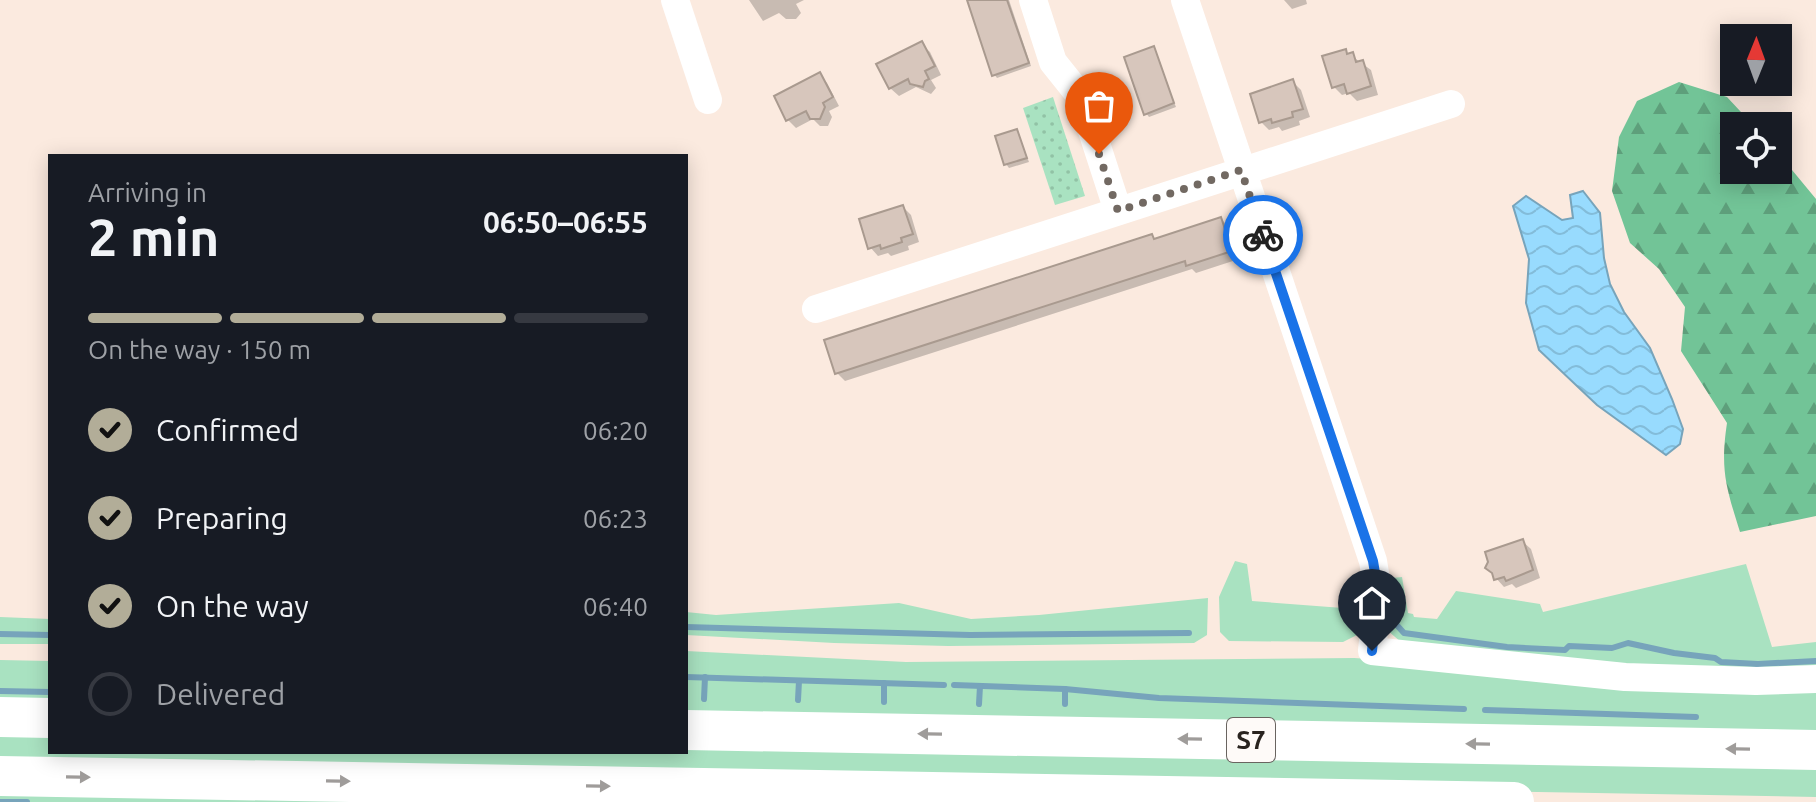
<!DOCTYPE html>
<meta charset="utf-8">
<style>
body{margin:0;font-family:Ubuntu,sans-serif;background:#20242c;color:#f1f3f6;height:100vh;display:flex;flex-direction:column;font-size:30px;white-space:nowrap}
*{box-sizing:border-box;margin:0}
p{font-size:26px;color:#9ea1a6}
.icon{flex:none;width:44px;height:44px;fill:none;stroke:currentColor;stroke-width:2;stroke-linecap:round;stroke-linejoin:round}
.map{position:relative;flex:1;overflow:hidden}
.sheet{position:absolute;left:48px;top:154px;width:640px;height:600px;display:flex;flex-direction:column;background:#171b24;border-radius:0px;box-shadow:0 4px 20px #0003}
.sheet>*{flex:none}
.needle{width:52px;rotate:1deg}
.buttons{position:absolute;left:1720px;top:24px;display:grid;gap:16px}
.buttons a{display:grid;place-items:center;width:72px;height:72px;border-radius:0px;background:#171b24;box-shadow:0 4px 20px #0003;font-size:40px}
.pin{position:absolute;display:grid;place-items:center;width:68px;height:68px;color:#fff;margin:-82px -34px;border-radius:50% 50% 50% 0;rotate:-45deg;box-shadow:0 0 8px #0007}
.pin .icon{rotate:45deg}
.courier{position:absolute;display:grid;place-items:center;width:80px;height:80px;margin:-40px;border:6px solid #1a73e8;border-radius:50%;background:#fff;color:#222;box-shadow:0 2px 10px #0007}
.head em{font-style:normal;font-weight:700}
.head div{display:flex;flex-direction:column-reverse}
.head{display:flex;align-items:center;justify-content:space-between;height:136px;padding:0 40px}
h1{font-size:52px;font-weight:700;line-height:60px}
.bar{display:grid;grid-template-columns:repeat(4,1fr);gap:12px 8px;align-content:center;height:96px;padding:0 40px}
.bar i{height:10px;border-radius:6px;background:#363941}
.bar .on{background:#b2ad98}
.bar p{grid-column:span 4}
ol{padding:0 40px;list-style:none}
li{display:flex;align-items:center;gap:24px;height:88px}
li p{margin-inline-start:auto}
li .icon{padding:8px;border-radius:50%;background:#b2ad98;color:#111;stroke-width:4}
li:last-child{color:#9ea1a6}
li i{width:44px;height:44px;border:4px solid #363941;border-radius:50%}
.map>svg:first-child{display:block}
</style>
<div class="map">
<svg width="1816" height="802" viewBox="0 0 1816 802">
<defs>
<pattern id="forest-firs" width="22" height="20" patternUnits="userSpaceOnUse" patternTransform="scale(2)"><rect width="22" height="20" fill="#72c497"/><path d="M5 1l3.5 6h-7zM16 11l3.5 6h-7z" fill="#5e9f7b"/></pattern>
<pattern id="park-dots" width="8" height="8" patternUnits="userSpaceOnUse" patternTransform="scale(2)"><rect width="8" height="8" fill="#a9e2c1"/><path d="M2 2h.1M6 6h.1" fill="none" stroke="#91c2a5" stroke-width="1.8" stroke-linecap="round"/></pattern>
<pattern id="water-waves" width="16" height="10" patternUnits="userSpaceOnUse" patternTransform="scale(2)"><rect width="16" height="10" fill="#98dbfe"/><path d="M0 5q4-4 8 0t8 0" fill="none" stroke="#83bcd9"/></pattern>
</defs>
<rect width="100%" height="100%" fill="#fbeadf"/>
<g fill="#a9e2c1">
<polygon points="1235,561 1247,564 1252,601 1356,609 1362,581 1372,581 1363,632 1343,642 1229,641 1220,632 1219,597"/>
<polygon points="1746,564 1772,647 1816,642 1816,672 1730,673 1402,643 1387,630 1382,579 1402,577 1408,613 1413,614 1414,617 1437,619 1456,591 1540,604 1543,612"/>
<polygon points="1208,598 1207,635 1194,643 948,646 834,643 686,635 686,612 716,615 899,603 971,619 1039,615"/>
<polygon points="0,617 50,619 50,644 0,644"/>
<polygon points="686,651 906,662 1354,658 1816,688 1816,734 686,713"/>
<polygon points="0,660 50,661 50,702 0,701"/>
<polygon points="0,731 50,732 50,752 686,752 686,743 1816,764 1816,797 0,764"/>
<polygon points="0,794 444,802 0,802"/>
</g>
<path fill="url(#forest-firs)" d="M1679,82l48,15 27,29h-20v44h44v-17l38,46v317l-76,16c-14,-45 -20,-62 -13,-109l-46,-72 4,-44 -26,-38 -29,-26 -18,-52 7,-54 18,-36z"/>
<polygon fill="url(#park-dots)" points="1053,97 1085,196 1055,205 1023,108"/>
<polygon fill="url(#water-waves)" stroke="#77a4bb" stroke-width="2" points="1583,191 1600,213 1604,258 1610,284 1624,312 1650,348 1672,399 1683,429 1680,444 1666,455 1597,405 1539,350 1526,303 1529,259 1513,206 1526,196 1562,220 1573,218 1570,195"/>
<g fill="#0003">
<polygon points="749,0 804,0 796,4 801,13 796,19 786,19 779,13 763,21"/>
<polygon points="969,0 1009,0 1031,66 997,78 994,74"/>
<polygon points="1284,0 1306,0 1307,4 1292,9"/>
<polygon points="921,44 930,52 941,75 931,80 936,88 931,94 916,87 899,96 890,88"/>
<polygon points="1153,49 1176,107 1149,117 1146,113"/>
<polygon points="1345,51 1371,70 1378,95 1357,101 1349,93 1342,95 1334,87"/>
<polygon points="819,75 827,83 839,106 829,111 832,117 828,126 820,126 813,119 796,128 788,120"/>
<polygon points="1293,82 1301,90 1310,117 1299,121 1300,125 1282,131 1279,127 1269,130 1261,122"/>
<polygon points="1017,131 1029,162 1009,168 1006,164"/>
<polygon points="903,207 911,215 919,242 908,246 909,250 891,256 888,253 878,256 870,247"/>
<polygon points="1221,219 1229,227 1239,259 1196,273 1192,269 845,381 837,373 1152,237 1156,241"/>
<polygon points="1522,541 1531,549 1540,578 1516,588 1512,584 1504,587 1487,568 1490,562"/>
</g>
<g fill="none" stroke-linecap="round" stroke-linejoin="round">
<g stroke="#77a4bb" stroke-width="6">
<polyline points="1391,593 1392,610"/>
<polyline points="1394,622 1404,633 1507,647 1565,650 1569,646 1612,648 1628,643 1674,653 1715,658 1721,662 1758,664 1816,661"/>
<polyline points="686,627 970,635 1189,633"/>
<polyline points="0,634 50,635"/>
<polyline points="686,677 944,685"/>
<polyline points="954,685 1065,689 1159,698 1464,709"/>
<polyline points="0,691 50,692"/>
<polyline points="704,699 705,677"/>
<polyline points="798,700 799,681"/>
<polyline points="884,702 884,683"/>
<polyline points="979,704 980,686"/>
<polyline points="1065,704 1065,689"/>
<polyline points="1485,710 1696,717"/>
<polyline points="0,802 27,802"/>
</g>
</g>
<g fill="#d7c6bc" stroke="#a99a8f" stroke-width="2">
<polygon points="967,0 1007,0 1029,63 992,76"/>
<polygon points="922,41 935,66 925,71 929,79 925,81 923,87 910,84 908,79 889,89 876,64"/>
<polygon points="1154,46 1174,103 1144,115 1124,57"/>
<polygon points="1346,49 1347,54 1353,52 1356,62 1363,60 1371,86 1347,94 1344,84 1332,88 1322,56"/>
<polygon points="820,72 833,97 823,103 825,107 820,119 810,119 806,111 786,121 774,96"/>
<polygon points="1293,79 1303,109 1292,112 1293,117 1272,123 1271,119 1259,123 1250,94"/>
<polygon points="1017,129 1027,158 1004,165 995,136"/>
<polygon points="903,205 913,234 901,238 902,242 881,249 880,245 868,249 859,219"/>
<polygon points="1221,217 1232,251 1186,266 1185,261 835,374 824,340 1152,234 1154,239"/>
<polygon points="1523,539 1533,570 1506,581 1504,577 1494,580 1492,573 1485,568 1488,562 1485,552"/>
</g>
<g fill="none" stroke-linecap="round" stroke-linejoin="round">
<g stroke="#fff" stroke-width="28">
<polyline points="675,0 708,100"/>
<polyline points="1033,0 1053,62 1081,97 1118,211"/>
<polyline points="1185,0 1373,561 1378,591 1372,651 1625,677 1756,681 1816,679"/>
<polyline points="816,309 1451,104"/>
</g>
<g stroke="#fff" stroke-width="40">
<polyline points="0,717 50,718"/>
<polyline points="686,730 1816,750"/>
<polyline points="0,776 1514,802"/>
</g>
</g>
<defs><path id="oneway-solid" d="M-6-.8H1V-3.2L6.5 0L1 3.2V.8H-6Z" transform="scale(2)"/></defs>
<g fill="#9f9c9a">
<use href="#oneway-solid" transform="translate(930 734) rotate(-179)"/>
<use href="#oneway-solid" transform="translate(1190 739) rotate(-179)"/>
<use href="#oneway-solid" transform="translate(1478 744) rotate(-179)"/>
<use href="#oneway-solid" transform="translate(1738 749) rotate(-179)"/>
<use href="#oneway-solid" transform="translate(78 777) rotate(1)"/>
<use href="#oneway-solid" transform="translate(338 781) rotate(1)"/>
<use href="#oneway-solid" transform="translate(598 786) rotate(1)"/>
</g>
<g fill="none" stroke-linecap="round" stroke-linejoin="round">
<polyline stroke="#726962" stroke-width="8" stroke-dasharray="0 14.4" points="1099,154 1118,211 1241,170 1263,235"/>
<polyline stroke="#1a73e8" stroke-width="10" points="1263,235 1373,561 1378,591 1372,651"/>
</g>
<g text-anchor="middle" stroke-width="6" stroke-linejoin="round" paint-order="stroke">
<rect fill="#fefaf8" stroke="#696460" stroke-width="2" x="1227" y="718" width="48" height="44" rx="6"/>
<g font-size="26" font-weight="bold" fill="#29231f">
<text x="1251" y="749">S7</text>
</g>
</g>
</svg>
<div class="buttons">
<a><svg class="needle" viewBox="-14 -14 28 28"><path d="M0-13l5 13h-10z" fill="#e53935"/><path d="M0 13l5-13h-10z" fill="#9ea1a6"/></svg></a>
<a><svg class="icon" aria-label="locate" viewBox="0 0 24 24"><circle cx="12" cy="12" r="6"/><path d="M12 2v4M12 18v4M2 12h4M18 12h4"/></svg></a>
</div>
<div class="pin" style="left:1099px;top:154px;background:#ea580c"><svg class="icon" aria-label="bag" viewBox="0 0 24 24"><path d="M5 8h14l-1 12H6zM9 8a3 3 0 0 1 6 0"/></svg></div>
<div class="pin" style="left:1372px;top:651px;background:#1f2937"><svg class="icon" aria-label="home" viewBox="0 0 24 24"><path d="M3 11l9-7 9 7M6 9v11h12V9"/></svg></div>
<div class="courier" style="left:1263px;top:235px"><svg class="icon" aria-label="bike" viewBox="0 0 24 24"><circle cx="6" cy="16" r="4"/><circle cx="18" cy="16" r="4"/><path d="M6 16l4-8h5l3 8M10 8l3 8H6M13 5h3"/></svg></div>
<section class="sheet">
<div class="head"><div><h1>2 min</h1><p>Arriving in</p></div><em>06:50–06:55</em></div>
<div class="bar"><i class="on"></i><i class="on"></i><i class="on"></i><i></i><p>On the way · 150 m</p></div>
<ol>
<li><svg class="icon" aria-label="check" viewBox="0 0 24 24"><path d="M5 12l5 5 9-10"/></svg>Confirmed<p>06:20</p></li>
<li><svg class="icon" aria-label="check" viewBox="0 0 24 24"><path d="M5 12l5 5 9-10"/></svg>Preparing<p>06:23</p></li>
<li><svg class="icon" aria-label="check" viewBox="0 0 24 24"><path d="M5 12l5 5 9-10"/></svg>On the way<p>06:40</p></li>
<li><i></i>Delivered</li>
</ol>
</section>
</div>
